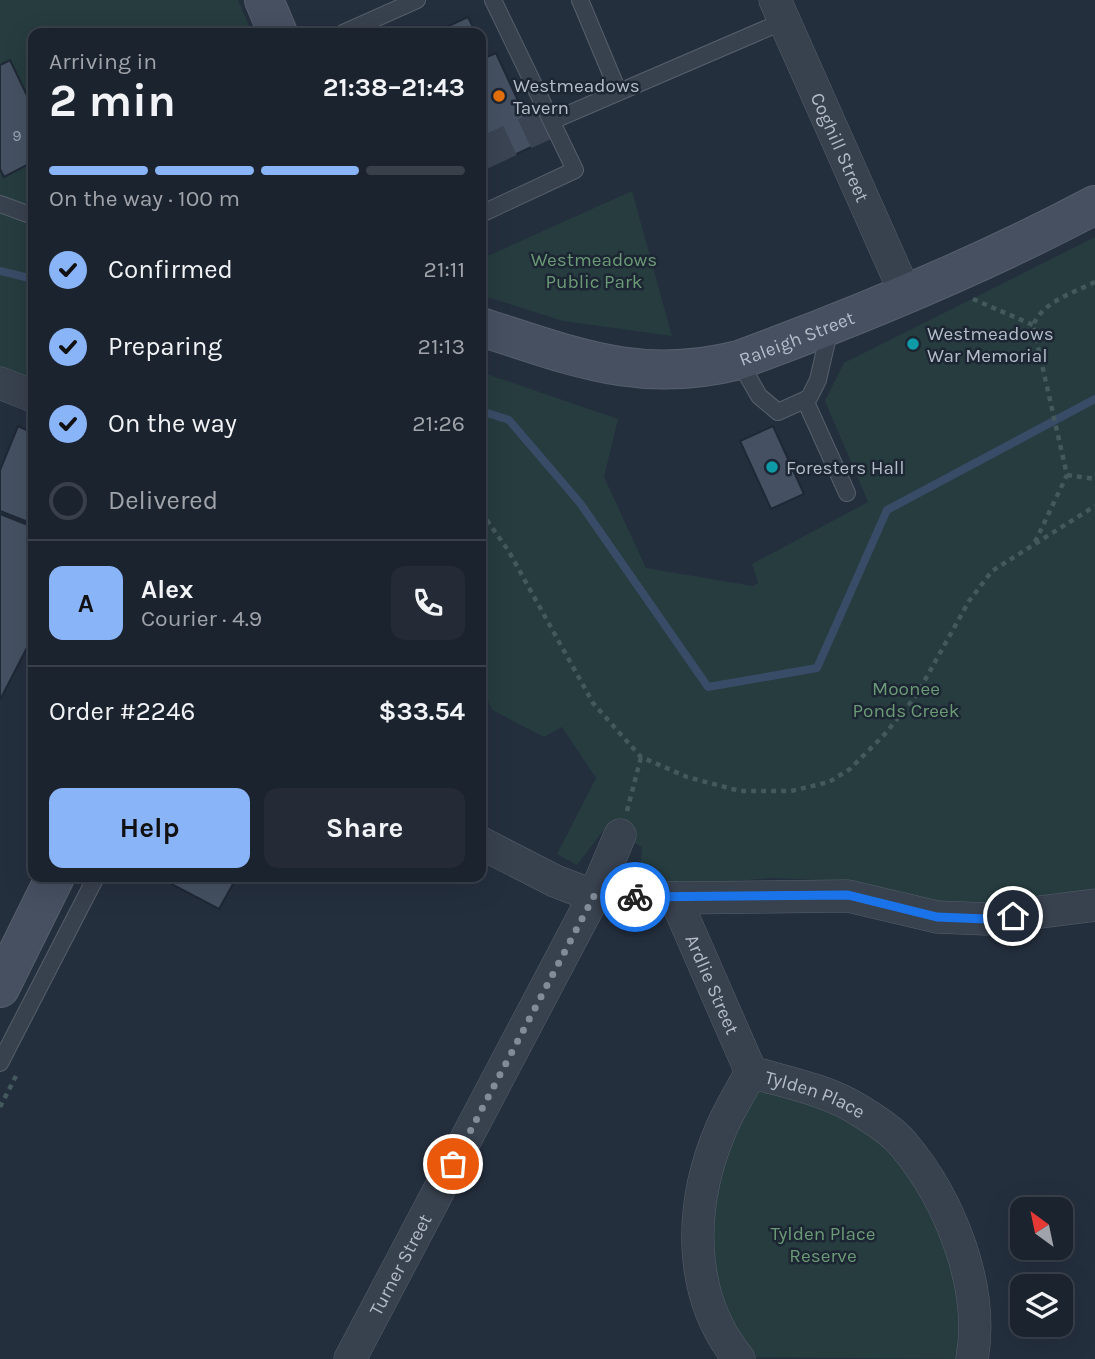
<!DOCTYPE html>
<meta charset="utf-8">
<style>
body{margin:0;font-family:Karla,sans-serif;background:#242b36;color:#f1f3f6;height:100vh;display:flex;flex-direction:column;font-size:26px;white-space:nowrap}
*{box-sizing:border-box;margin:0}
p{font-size:23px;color:#a0a4aa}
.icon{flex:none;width:38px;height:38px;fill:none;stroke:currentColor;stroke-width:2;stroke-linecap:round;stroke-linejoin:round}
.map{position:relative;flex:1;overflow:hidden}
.side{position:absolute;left:28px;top:28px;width:458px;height:854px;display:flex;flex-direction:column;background:#1b232e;border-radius:14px;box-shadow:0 7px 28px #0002,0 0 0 2px #39404a}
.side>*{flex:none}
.needle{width:46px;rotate:327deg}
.tools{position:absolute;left:1010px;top:1197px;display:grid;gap:14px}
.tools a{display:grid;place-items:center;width:63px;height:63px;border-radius:14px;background:#1b232e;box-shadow:0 7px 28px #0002,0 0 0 2px #39404a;font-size:35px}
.pin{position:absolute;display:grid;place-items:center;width:60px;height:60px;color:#fff;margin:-30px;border:4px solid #fff;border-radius:50%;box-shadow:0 2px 7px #0007}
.courier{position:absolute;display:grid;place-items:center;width:70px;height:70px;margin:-35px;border:5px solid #1a73e8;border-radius:50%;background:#fff;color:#222;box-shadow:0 2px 9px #0007}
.summary em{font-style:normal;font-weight:700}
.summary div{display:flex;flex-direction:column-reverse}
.summary{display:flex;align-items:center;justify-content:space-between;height:119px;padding:0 21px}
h1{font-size:46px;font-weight:700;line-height:52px}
.bar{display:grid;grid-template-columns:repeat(4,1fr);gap:10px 7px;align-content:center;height:84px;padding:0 21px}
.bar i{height:9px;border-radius:5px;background:#39404a}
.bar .active{background:#8ab4f8}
.bar p{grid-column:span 4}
.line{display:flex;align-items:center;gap:18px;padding:0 21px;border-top:2px solid #39404a}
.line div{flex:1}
.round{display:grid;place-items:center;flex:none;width:74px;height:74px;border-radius:14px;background:#242b36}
ol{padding:0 21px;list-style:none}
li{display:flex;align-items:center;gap:21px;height:77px}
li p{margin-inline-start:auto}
li .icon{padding:7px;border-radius:50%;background:#8ab4f8;color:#111;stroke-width:4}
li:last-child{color:#a0a4aa}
li i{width:38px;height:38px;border:4px solid #39404a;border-radius:50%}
.primary-button{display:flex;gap:14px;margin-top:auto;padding:14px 21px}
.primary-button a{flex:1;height:80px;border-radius:14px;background:#8ab4f8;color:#111;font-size:28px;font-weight:700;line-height:80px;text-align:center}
.primary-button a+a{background:#242b36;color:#f1f3f6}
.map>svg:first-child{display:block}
</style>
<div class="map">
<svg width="1095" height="1359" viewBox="0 0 1095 1359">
<rect width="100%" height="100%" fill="#242f3e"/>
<g fill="#263c3f">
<polygon points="0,0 238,0 252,33 33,33 33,383 0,371"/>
<polygon points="632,191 672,336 563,321 481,295 481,259"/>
<polygon points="1095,237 1095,888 1084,894 1013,903 944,906 861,882 772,878 670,886 640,870 642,847 606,827 577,865 557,854 596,778 562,727 544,737 492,710 481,682 481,372 618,419 604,477 646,568 753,586 758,583 752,564 868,502 825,401 844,363"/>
<polygon points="759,1088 842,1113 906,1160 955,1259 963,1359 747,1357 708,1262 719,1156"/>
</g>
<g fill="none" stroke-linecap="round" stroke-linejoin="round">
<g stroke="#394c67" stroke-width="8">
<polyline points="0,271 33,279"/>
<polyline points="481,411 509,420 580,503 708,687 817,668 887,510 1095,399"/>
</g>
</g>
<g fill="#455162" stroke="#1f2835" stroke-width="2">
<polygon points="468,17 476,33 433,33"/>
<polygon points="481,45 487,57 496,53 538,144 499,162 485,134 481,136"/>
<polygon points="10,60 33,108 33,162 4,177 0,169 0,65"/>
<polygon points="18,426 33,433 33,524 0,511 0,470"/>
<polygon points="773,426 804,494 771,509 740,441"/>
<polygon points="0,514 33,527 33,636 0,700"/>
<polygon points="158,877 237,877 219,909"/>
</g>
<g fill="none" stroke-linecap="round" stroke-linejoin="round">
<polyline stroke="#3a4453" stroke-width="32" stroke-dasharray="32 16" stroke-linecap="butt" points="481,154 552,121"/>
<g stroke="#565f6c" stroke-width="18">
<g id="lane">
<polyline points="580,0 618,91"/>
<polyline points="343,33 417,0"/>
<polyline points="552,121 784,21"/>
<polyline points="0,204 33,216"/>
<polyline points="481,214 575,170 493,0"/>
<polyline points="739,361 759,396 778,412 809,398 818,380 830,328"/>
<polyline points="805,400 847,493"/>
<polyline points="0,1063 96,877"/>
</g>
</g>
<g stroke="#565f6c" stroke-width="33">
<g id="street">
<path id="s1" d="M775,0l131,295"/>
<polyline points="0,383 33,396"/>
<polyline points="481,843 555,881 594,896 675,898 848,896 937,917 986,919 1095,905"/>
<path id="s2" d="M675,898l76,174"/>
<path id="s3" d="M751,1072c34,10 76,18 106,37 15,9 36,22 47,36 46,55 81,142 68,214"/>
<path id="s4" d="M350,1359l244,-463 26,-61"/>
<path d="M739,1359c-53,-65 -50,-155 -18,-230 8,-19 20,-38 30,-57"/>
</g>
</g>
<g stroke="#565f6c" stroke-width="40">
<g id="secondary">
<polyline points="264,0 278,33"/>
<path id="s5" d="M481,327c94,30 159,58 258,33 122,-45 241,-94 356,-155"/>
<polyline points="0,988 55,877"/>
</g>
</g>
<g stroke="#44595c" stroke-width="4.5" stroke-dasharray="5 5" stroke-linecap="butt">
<polyline points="973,299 1033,325"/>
<polyline points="1067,475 1095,479"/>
<polyline points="481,512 508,550 593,703 641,757 687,777 740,791 791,791 829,782 850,769 884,735 916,696 969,601 992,571 1095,506"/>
<path d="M1035,542l32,-67 -34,-150c11,-24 40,-32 62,-43"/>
<polyline points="627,811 641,757"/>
<polyline points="0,1107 16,1076"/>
</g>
<use href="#lane" stroke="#38414e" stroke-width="16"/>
<use href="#street" stroke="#38414e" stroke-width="32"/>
<use href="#secondary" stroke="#465061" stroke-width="38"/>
</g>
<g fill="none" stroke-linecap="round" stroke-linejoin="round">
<polyline stroke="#828b98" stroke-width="7" stroke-dasharray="0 12.6" points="453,1164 594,896 635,897"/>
<polyline stroke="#1a73e8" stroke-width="9" points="635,897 848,895 937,917 986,919 1013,916"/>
</g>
<circle fill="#e8710a" stroke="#1d2633" stroke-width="2.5" cx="499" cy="96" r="7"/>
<g fill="#0f9aa8" stroke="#1d2633" stroke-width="2.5">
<circle cx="913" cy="344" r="7"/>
<circle cx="772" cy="467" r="7"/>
</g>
<g text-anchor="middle" stroke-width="5" stroke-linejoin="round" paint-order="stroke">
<g font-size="16" fill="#98a1af">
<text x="17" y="141">9</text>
</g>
<g font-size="19" fill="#b4bcc9" stroke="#1d2633" text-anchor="start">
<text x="513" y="92">Westmeadows<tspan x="513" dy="22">Tavern</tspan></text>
<text x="927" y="340">Westmeadows<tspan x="927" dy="22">War Memorial</tspan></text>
<text x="786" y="474">Foresters Hall</text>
</g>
<g font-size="19" fill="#b4bcc9" stroke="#1d2633">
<text dy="7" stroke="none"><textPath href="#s1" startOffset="161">Coghill Street</textPath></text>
<text dy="7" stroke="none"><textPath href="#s5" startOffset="326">Raleigh Street</textPath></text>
<text dy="7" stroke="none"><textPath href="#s2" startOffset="94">Ardlie Street</textPath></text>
<text dy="7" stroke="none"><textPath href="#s3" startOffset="68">Tylden Place</textPath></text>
<text dy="7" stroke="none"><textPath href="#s4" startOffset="107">Turner Street</textPath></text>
</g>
<g font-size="19" fill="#6b9a76" stroke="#1d2633">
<text x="594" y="266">Westmeadows<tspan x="594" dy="22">Public Park</tspan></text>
<text x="906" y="695">Moonee<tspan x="906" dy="22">Ponds Creek</tspan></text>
<text x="823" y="1240">Tylden Place<tspan x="823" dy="22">Reserve</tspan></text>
</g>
</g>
</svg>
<div class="tools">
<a><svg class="needle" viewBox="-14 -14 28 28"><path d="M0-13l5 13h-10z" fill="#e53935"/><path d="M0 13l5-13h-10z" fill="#a0a4aa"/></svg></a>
<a><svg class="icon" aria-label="layers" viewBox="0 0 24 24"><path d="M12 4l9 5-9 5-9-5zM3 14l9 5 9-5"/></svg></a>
</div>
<div class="pin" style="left:453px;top:1164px;background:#ea580c"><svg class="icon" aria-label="bag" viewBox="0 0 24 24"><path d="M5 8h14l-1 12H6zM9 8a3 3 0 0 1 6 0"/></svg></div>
<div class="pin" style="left:1013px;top:916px;background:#1f2937"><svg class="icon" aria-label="home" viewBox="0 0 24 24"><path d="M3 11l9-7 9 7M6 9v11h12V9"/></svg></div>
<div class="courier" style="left:635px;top:897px"><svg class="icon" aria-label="bike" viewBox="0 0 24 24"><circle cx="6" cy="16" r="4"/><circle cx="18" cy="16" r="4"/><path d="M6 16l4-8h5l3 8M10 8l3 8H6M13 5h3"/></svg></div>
<section class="side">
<div class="summary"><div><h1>2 min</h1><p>Arriving in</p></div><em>21:38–21:43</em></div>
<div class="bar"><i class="active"></i><i class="active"></i><i class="active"></i><i></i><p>On the way · 100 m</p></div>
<ol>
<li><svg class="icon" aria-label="check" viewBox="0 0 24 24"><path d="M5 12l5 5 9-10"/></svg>Confirmed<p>21:11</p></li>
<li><svg class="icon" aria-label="check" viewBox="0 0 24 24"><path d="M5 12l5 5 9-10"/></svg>Preparing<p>21:13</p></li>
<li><svg class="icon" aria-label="check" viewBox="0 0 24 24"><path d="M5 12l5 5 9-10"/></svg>On the way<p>21:26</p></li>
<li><i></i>Delivered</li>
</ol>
<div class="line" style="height:126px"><b class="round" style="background:#8ab4f8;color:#111">A</b><div><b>Alex</b><p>Courier · 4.9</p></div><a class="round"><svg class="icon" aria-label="phone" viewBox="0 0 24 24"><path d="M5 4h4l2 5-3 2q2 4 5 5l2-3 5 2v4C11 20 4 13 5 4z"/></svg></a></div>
<div class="line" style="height:91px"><div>Order #2246</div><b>$33.54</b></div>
<div class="primary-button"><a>Help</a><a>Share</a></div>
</section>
</div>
